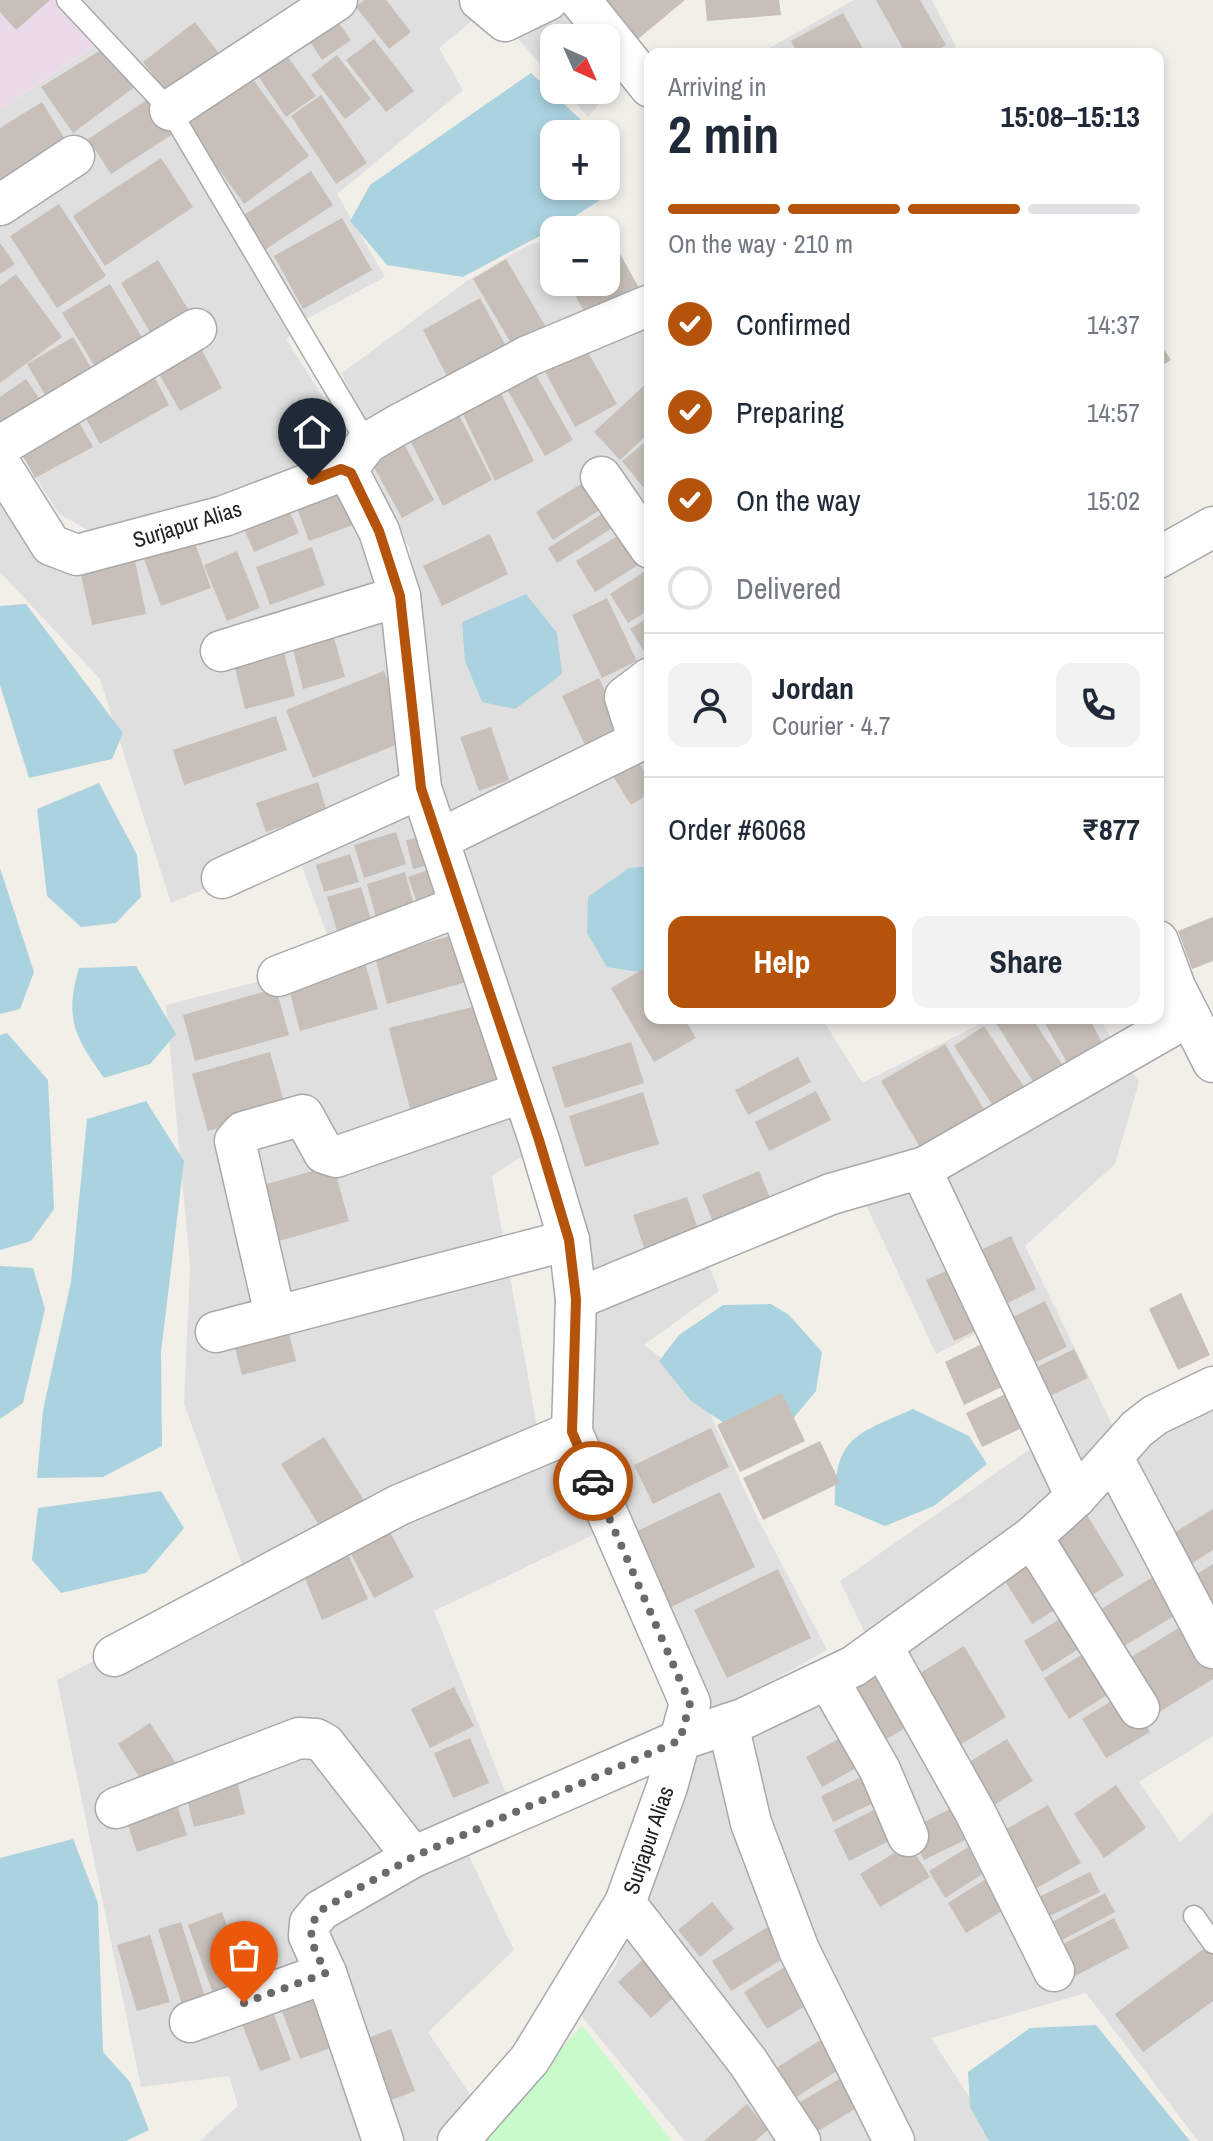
<!DOCTYPE html>
<meta charset="utf-8">
<style>
body{margin:0;font-family:"Archivo Narrow",sans-serif;background:#f2f2f3;color:#1f2937;height:100vh;display:flex;flex-direction:column;font-size:30px;white-space:nowrap}
*{box-sizing:border-box;margin:0}
p{font-size:26px;color:#747a83}
.icon{flex:none;width:44px;height:44px;fill:none;stroke:currentColor;stroke-width:2;stroke-linecap:round;stroke-linejoin:round}
.map{position:relative;flex:1;overflow:hidden}
.panel{position:absolute;left:644px;top:48px;width:520px;height:976px;display:flex;flex-direction:column;background:#fff;border-radius:16px;box-shadow:0 4px 12px #0003}
.panel>*{flex:none}
.needle{width:52px;rotate:135deg}
.tools{position:absolute;left:540px;top:24px;display:grid;gap:16px}
.tools a{display:grid;place-items:center;width:80px;height:80px;border-radius:16px;background:#fff;box-shadow:0 4px 12px #0003;font-size:40px}
.pin{position:absolute;display:grid;place-items:center;width:68px;height:68px;color:#fff;margin:-82px -34px;border-radius:50% 50% 50% 0;rotate:-45deg;box-shadow:0 0 8px #0007}
.pin .icon{rotate:45deg}
.courier{position:absolute;display:grid;place-items:center;width:80px;height:80px;margin:-40px;border:6px solid #b45309;border-radius:50%;background:#fff;color:#222;box-shadow:0 2px 10px #0007}
.overview em{font-style:normal;font-weight:700}
.overview div{display:flex;flex-direction:column-reverse}
.overview{display:flex;align-items:center;justify-content:space-between;height:136px;padding:0 24px}
h1{font-size:52px;font-weight:700;line-height:60px}
.bar{display:grid;grid-template-columns:repeat(4,1fr);gap:12px 8px;align-content:center;height:96px;padding:0 24px}
.bar i{height:10px;border-radius:6px;background:#e0e1e3}
.bar .on{background:#b45309}
.bar p{grid-column:span 4}
.line{display:flex;align-items:center;gap:20px;padding:0 24px;border-top:2px solid #e0e1e3}
.line div{flex:1}
.round{display:grid;place-items:center;flex:none;width:84px;height:84px;border-radius:16px;background:#f2f2f3}
ol{padding:0 24px;list-style:none}
li{display:flex;align-items:center;gap:24px;height:88px}
li p{margin-inline-start:auto}
li .icon{padding:8px;border-radius:50%;background:#b45309;color:#fff;stroke-width:4}
li:last-child{color:#747a83}
li i{width:44px;height:44px;border:4px solid #e0e1e3;border-radius:50%}
.action{display:flex;gap:16px;margin-top:auto;padding:16px 24px}
.action a{flex:1;height:92px;border-radius:16px;background:#b45309;color:#fff;font-size:32px;font-weight:700;line-height:92px;text-align:center}
.action a+a{background:#f2f2f3;color:#1f2937}
.map>svg:first-child{display:block}
</style>
<div class="map">
<svg width="1213" height="2141" viewBox="0 0 1213 2141">
<rect width="100%" height="100%" fill="#f2efe9"/>
<g fill="#e0dfdf" fill-rule="evenodd">
<path d="M74,0h518l49,54 -53,63 -24,-27h42v-52h-52v41l-65,-72 -50,41 24,42 -126,104 48,83 -77,41 -22,21 67,105 3,12 6,-27 -20,-56 125,-92 61,-36 26,-6v43h52v-50l44,75v366l-21,69 -182,89 77,324 -32,21 47,262 -96,46 124,-26 28,76 -161,77 73,185 -51,33 58,121 -86,82 49,73 -43,36h-234l38,-35 -9,-30 -88,11 -84,-407 266,-138 -77,33 -62,-171 6,-138 -24,-261 171,-43 -41,-112 -125,53 -71,-224 -100,-107v-85l54,58 37,-13 -32,-18 -59,-92v-312l104,-70zM364,486l46,62 9,189z"/>
<polygon points="854,0 932,0 956,47 946,54 759,54"/>
<polygon points="650,743 650,1018 822,1018 862,1083 992,1018 1099,1018 1139,1082 1115,1164 1025,1246 1113,1426 1066,1506 874,1652 840,1581 1055,1432 994,1324 936,1354 863,1198 588,1283 457,850"/>
<polygon points="706,1258 719,1291 644,1345 696,1383 758,1519 827,1650 709,1716 584,1452 594,1304"/>
<polygon points="1213,1401 1213,1736 1139,1782 1180,1842 1213,1813 1213,2141 1198,2141 1086,1993 931,2038 998,2141 685,2141 579,2013 615,1967 698,1753"/>
</g>
<polygon fill="#ebdbe8" points="0,0 74,0 105,39 0,110"/>
<polygon fill="#c8facc" points="582,2025 672,2141 483,2141"/>
<g fill="#aad3df">
<polygon points="531,73 596,134 554,134 554,186 604,186 603,198 566,222 463,277 387,265 350,221 370,185"/>
<polygon points="526,594 557,633 562,674 515,709 482,702 465,661 462,622"/>
<polygon points="26,604 123,733 112,759 29,778 0,685 0,606"/>
<polygon points="99,783 137,855 141,897 116,923 81,927 47,896 37,809"/>
<polygon points="650,866 650,974 607,967 587,933 588,897 629,868"/>
<polygon points="0,868 34,972 20,1009 0,1014"/>
<path d="M136,966l40,68 -26,30 -46,14c-29,-41 -40,-59 -25,-110z"/>
<polygon points="7,1033 48,1080 54,1209 31,1241 0,1250 0,1035"/>
<polygon points="146,1101 184,1161 161,1352 162,1446 103,1477 37,1478 43,1410 71,1282 87,1119"/>
<polygon points="0,1266 33,1268 45,1309 23,1403 0,1419"/>
<polygon points="771,1304 789,1315 822,1352 816,1391 782,1432 730,1427 691,1401 659,1361 679,1335 723,1305"/>
<path d="M913,1409l56,27 18,28 -53,42 -49,20 -50,-21c-1,-69 22,-71 78,-96z"/>
<polygon points="161,1491 184,1528 146,1573 61,1593 32,1560 38,1508"/>
<polygon points="73,1839 98,1903 103,2052 130,2082 149,2130 126,2141 0,2141 0,1858"/>
<polygon points="1096,2025 1190,2141 989,2141 970,2107 968,2072 1030,2028"/>
</g>
<g fill="#c7bfb8">
<polygon points="0,0 50,0 16,30 0,12"/>
<polygon points="364,0 386,0 411,32 389,49 356,7"/>
<polygon points="606,0 685,0 638,39"/>
<polygon points="705,0 779,0 781,15 707,21"/>
<polygon points="876,0 920,0 946,45 929,54 906,54"/>
<polygon points="331,12 351,40 322,60 303,31"/>
<polygon points="843,13 866,54 798,54 791,41"/>
<polygon points="195,22 221,56 169,96 143,62"/>
<polygon points="374,39 414,91 386,112 346,60"/>
<polygon points="280,46 316,96 286,117 251,66"/>
<polygon points="104,48 136,86 73,133 41,87"/>
<polygon points="337,55 371,99 345,119 311,75"/>
<polygon points="249,74 309,156 244,204 185,122"/>
<polygon points="321,95 367,163 336,184 291,116"/>
<polygon points="153,96 176,132 111,174 88,139"/>
<polygon points="42,102 66,141 0,180 0,128"/>
<polygon points="161,158 193,207 105,266 73,216"/>
<polygon points="311,171 333,205 263,251 241,217"/>
<polygon points="59,204 106,276 57,308 10,236"/>
<polygon points="342,218 372,270 303,309 274,256"/>
<polygon points="0,243 15,264 0,274"/>
<polygon points="614,243 643,295 591,324 568,282 606,282 606,248"/>
<polygon points="506,259 547,329 514,348 473,279"/>
<polygon points="158,260 194,319 156,342 121,283"/>
<polygon points="16,274 62,337 0,383 0,286"/>
<polygon points="110,284 149,349 102,378 62,313"/>
<polygon points="480,298 507,348 449,380 423,330"/>
<polygon points="73,337 94,373 48,400 27,364"/>
<polygon points="1158,340 1171,360 1158,368"/>
<polygon points="197,341 222,388 180,411 154,365"/>
<polygon points="584,345 617,404 575,427 543,368"/>
<polygon points="528,361 573,440 545,456 500,377"/>
<polygon points="150,369 169,405 100,444 80,408"/>
<polygon points="26,379 45,407 7,432 0,421 0,397"/>
<polygon points="650,380 650,432 620,460 594,432"/>
<polygon points="497,385 534,461 495,481 458,404"/>
<polygon points="456,409 492,480 443,506 407,434"/>
<polygon points="74,413 93,447 35,478 17,445"/>
<polygon points="397,431 434,500 402,518 364,449"/>
<polygon points="650,438 650,496 622,461"/>
<polygon points="347,472 364,521 309,541 291,492"/>
<polygon points="592,477 609,504 553,540 536,512"/>
<polygon points="283,496 299,533 254,552 238,515"/>
<polygon points="616,505 625,520 557,563 548,548"/>
<polygon points="190,529 211,588 161,606 140,548"/>
<polygon points="629,529 648,559 595,592 576,561"/>
<polygon points="490,534 508,574 442,606 423,566"/>
<polygon points="132,546 146,614 92,625 77,557"/>
<polygon points="312,547 325,585 270,605 256,567"/>
<polygon points="237,551 260,608 227,621 204,565"/>
<polygon points="650,568 650,609 628,623 610,594"/>
<polygon points="607,598 637,661 602,678 572,615"/>
<polygon points="650,616 650,653 647,656 630,629"/>
<polygon points="332,631 345,677 303,689 291,642"/>
<polygon points="284,652 295,696 245,709 234,664"/>
<polygon points="384,671 411,739 313,778 286,710"/>
<polygon points="599,678 623,729 586,747 562,696"/>
<polygon points="276,716 287,750 184,785 173,750"/>
<polygon points="491,727 509,780 479,791 460,737"/>
<polygon points="634,755 650,780 650,793 631,805 609,770"/>
<polygon points="318,782 327,812 266,832 256,803"/>
<polygon points="396,832 406,864 364,878 354,845"/>
<polygon points="432,834 439,862 413,869 406,840"/>
<polygon points="350,854 359,882 324,892 316,865"/>
<polygon points="436,867 447,899 419,908 408,877"/>
<polygon points="405,872 415,909 377,921 367,884"/>
<polygon points="361,887 373,926 339,937 327,897"/>
<polygon points="1213,917 1213,961 1192,969 1178,931"/>
<polygon points="464,932 477,979 387,1004 375,957"/>
<polygon points="365,963 378,1009 300,1031 288,985"/>
<polygon points="650,965 650,1018 684,1018 696,1038 654,1062 611,988"/>
<polygon points="276,988 289,1035 195,1061 183,1015"/>
<polygon points="480,1005 501,1086 410,1109 389,1028"/>
<polygon points="1004,1018 1032,1018 1071,1078 1042,1096 996,1023"/>
<polygon points="1042,1018 1089,1018 1105,1048 1070,1068"/>
<polygon points="984,1026 1030,1096 999,1115 954,1046"/>
<polygon points="631,1042 644,1083 565,1108 552,1067"/>
<polygon points="945,1044 991,1121 927,1159 881,1081"/>
<polygon points="270,1052 286,1109 208,1131 192,1074"/>
<polygon points="798,1057 811,1082 748,1115 735,1090"/>
<polygon points="816,1091 831,1120 769,1151 755,1122"/>
<polygon points="643,1092 659,1144 585,1167 569,1116"/>
<polygon points="333,1165 349,1221 272,1243 257,1187"/>
<polygon points="759,1171 771,1200 714,1224 702,1195"/>
<polygon points="687,1197 700,1235 646,1253 633,1215"/>
<polygon points="1011,1236 1036,1289 1000,1307 974,1253"/>
<polygon points="959,1265 987,1325 954,1341 926,1280"/>
<polygon points="1181,1293 1210,1355 1178,1370 1149,1309"/>
<polygon points="1045,1301 1067,1347 1022,1369 1001,1323"/>
<polygon points="286,1322 296,1361 242,1375 232,1337"/>
<polygon points="994,1338 1014,1381 964,1405 945,1362"/>
<polygon points="1074,1349 1088,1378 1039,1401 1025,1373"/>
<polygon points="1018,1388 1034,1422 982,1447 966,1413"/>
<polygon points="782,1393 805,1441 740,1472 717,1425"/>
<polygon points="711,1428 729,1467 653,1504 634,1465"/>
<polygon points="324,1437 365,1502 322,1530 281,1464"/>
<polygon points="820,1441 840,1483 763,1520 743,1478"/>
<polygon points="720,1492 755,1567 669,1608 633,1533"/>
<polygon points="1082,1507 1124,1575 1087,1598 1045,1530"/>
<polygon points="1213,1509 1213,1550 1191,1564 1172,1534"/>
<polygon points="384,1521 414,1577 374,1598 345,1542"/>
<polygon points="349,1556 368,1599 322,1620 304,1576"/>
<polygon points="1038,1557 1066,1603 1032,1624 1003,1578"/>
<polygon points="1213,1564 1213,1617 1190,1578"/>
<polygon points="778,1569 811,1638 727,1678 694,1610"/>
<polygon points="1156,1575 1179,1613 1109,1655 1087,1618"/>
<polygon points="1073,1611 1091,1641 1042,1672 1024,1641"/>
<polygon points="1190,1621 1213,1660 1213,1679 1151,1717 1120,1664"/>
<polygon points="964,1646 1006,1717 955,1748 912,1678"/>
<polygon points="1096,1646 1120,1687 1069,1719 1044,1678"/>
<polygon points="880,1659 918,1720 872,1748 835,1687"/>
<polygon points="454,1687 474,1726 430,1748 411,1709"/>
<polygon points="1126,1692 1150,1732 1106,1758 1082,1719"/>
<polygon points="150,1723 177,1765 145,1786 118,1744"/>
<polygon points="851,1732 867,1762 822,1787 806,1757"/>
<polygon points="470,1738 489,1783 453,1798 434,1753"/>
<polygon points="1007,1739 1033,1781 986,1810 961,1767"/>
<polygon points="876,1770 888,1796 833,1822 821,1796"/>
<polygon points="235,1771 245,1814 194,1827 183,1783"/>
<polygon points="1116,1785 1146,1828 1104,1858 1074,1814"/>
<polygon points="173,1793 187,1835 137,1852 123,1810"/>
<polygon points="965,1801 981,1832 924,1860 909,1830"/>
<polygon points="888,1803 903,1834 849,1861 834,1830"/>
<polygon points="1048,1805 1081,1863 1026,1894 993,1837"/>
<polygon points="983,1838 998,1864 945,1898 929,1871"/>
<polygon points="909,1844 930,1877 880,1907 860,1874"/>
<polygon points="997,1872 1015,1903 966,1933 948,1903"/>
<polygon points="1090,1872 1100,1892 1039,1921 1029,1902"/>
<polygon points="1105,1893 1115,1912 1053,1945 1043,1927"/>
<polygon points="712,1902 734,1929 700,1957 678,1930"/>
<polygon points="222,1912 248,1983 214,1996 188,1925"/>
<polygon points="1114,1918 1129,1948 1071,1978 1055,1948"/>
<polygon points="181,1922 205,1997 182,2004 158,1929"/>
<polygon points="771,1925 789,1955 731,1991 712,1961"/>
<polygon points="150,1935 170,2002 137,2011 117,1945"/>
<polygon points="1209,1945 1213,1950 1213,2001 1143,2052 1115,2014"/>
<polygon points="651,1952 684,1988 651,2018 618,1982"/>
<polygon points="788,1965 810,2003 767,2029 744,1992"/>
<polygon points="322,1990 341,2044 300,2059 280,2006"/>
<polygon points="270,2004 291,2060 260,2071 239,2016"/>
<polygon points="391,2029 415,2091 384,2103 360,2041"/>
<polygon points="830,2034 849,2063 792,2100 773,2070"/>
<polygon points="853,2071 870,2100 813,2134 795,2105"/>
<polygon points="747,2104 768,2130 755,2141 704,2141"/>
</g>
<g fill="none" stroke-linecap="round" stroke-linejoin="round">
<g stroke="#a9a9a9" stroke-width="23">
<g id="service">
<polyline points="67,0 170,110 367,443"/>
<polyline points="1194,1916 1213,1943"/>
</g>
</g>
<g stroke="#a9a9a9" stroke-width="43">
<g id="minor">
<polyline points="480,0 505,21 548,0"/>
<polyline points="580,0 650,87"/>
<polyline points="170,110 337,0"/>
<polyline points="0,205 74,156"/>
<polyline points="0,446 196,329"/>
<polyline points="0,464 51,545 77,555 224,516 347,469 379,531 400,596 421,788 539,1140 569,1240 576,1299 572,1432 690,1703 667,1787 625,1903 530,2059 458,2141"/>
<polyline points="347,469 367,443 398,425 528,356 650,305"/>
<polyline points="601,477 650,548"/>
<polyline points="1158,558 1213,527"/>
<polyline points="221,651 400,596"/>
<polyline points="438,840 635,743 637,735 625,697 650,678"/>
<polyline points="222,878 421,788"/>
<polyline points="1158,941 1175,987 1213,1062"/>
<polyline points="278,976 460,906"/>
<polyline points="576,1299 831,1194 925,1167"/>
<polyline points="275,1315 235,1141 243,1132 303,1115 324,1153 336,1157 523,1092"/>
<polyline points="216,1332 569,1240"/>
<polyline points="1113,1458 1213,1648"/>
<polyline points="1076,1497 925,1178 925,1167 1189,1016"/>
<polyline points="1032,1537 1139,1708"/>
<polyline points="883,1648 975,1812 1054,1971"/>
<polyline points="114,1656 399,1505 572,1432"/>
<polyline points="829,1681 880,1770 908,1836"/>
<polyline points="728,1724 751,1823 799,1950 894,2141"/>
<polyline points="116,1808 299,1738 316,1739 325,1744 413,1857 680,1740 743,1719 854,1666 1032,1537 1076,1497 1137,1429 1155,1415 1213,1387"/>
<polyline points="625,1903 748,2062 800,2141"/>
<polyline points="190,2022 326,1973"/>
<polyline points="383,2141 326,1973 309,1936 310,1923 321,1910 413,1857"/>
</g>
</g>
<use href="#service" stroke="#fff" stroke-width="20"/>
<use href="#minor" stroke="#fff" stroke-width="40"/>
</g>
<g fill="none" stroke-linecap="round" stroke-linejoin="round">
<path stroke="#6b6a68" stroke-width="8" stroke-dasharray="0 14.4" d="M244,2003l82,-30c-11,-24 -24,-40 -5,-63l92,-53 267,-117 10,-37 -97,-222"/>
<polyline stroke="#b45309" stroke-width="10" points="312,480 341,469 351,473 379,531 400,596 421,788 539,1140 569,1240 576,1299 572,1432 593,1481"/>
</g>
<g text-anchor="middle" stroke-width="6" stroke-linejoin="round" paint-order="stroke">
<g font-size="22" fill="#222" stroke="#fff">
<text transform="translate(187 524) rotate(-17)" y="8">Surjapur Alias</text>
<text transform="translate(648 1840) rotate(-71)" y="8">Surjapur Alias</text>
</g>
</g>
</svg>
<div class="tools">
<a><svg class="needle" viewBox="-14 -14 28 28"><path d="M0-13l5 13h-10z" fill="#e53935"/><path d="M0 13l5-13h-10z" fill="#747a83"/></svg></a>
<a>+</a>
<a>−</a>
</div>
<div class="pin" style="left:244px;top:2003px;background:#ea580c"><svg class="icon" aria-label="bag" viewBox="0 0 24 24"><path d="M5 8h14l-1 12H6zM9 8a3 3 0 0 1 6 0"/></svg></div>
<div class="pin" style="left:312px;top:480px;background:#1f2937"><svg class="icon" aria-label="home" viewBox="0 0 24 24"><path d="M3 11l9-7 9 7M6 9v11h12V9"/></svg></div>
<div class="courier" style="left:593px;top:1481px"><svg class="icon" aria-label="car" viewBox="0 0 24 24"><path d="M5 17H2v-5l4-1 3-4h7l3 4 3 1v5h-3M9 17h6M6 11h13"/><circle cx="7" cy="17" r="2"/><circle cx="17" cy="17" r="2"/></svg></div>
<section class="panel">
<div class="overview"><div><h1>2 min</h1><p>Arriving in</p></div><em>15:08–15:13</em></div>
<div class="bar"><i class="on"></i><i class="on"></i><i class="on"></i><i></i><p>On the way · 210 m</p></div>
<ol>
<li><svg class="icon" aria-label="check" viewBox="0 0 24 24"><path d="M5 12l5 5 9-10"/></svg>Confirmed<p>14:37</p></li>
<li><svg class="icon" aria-label="check" viewBox="0 0 24 24"><path d="M5 12l5 5 9-10"/></svg>Preparing<p>14:57</p></li>
<li><svg class="icon" aria-label="check" viewBox="0 0 24 24"><path d="M5 12l5 5 9-10"/></svg>On the way<p>15:02</p></li>
<li><i></i>Delivered</li>
</ol>
<div class="line" style="height:144px"><a class="round"><svg class="icon" aria-label="person" viewBox="0 0 24 24"><circle cx="12" cy="8" r="4"/><path d="M4 21q1-7 8-7t8 7"/></svg></a><div><b>Jordan</b><p>Courier · 4.7</p></div><a class="round"><svg class="icon" aria-label="phone" viewBox="0 0 24 24"><path d="M5 4h4l2 5-3 2q2 4 5 5l2-3 5 2v4C11 20 4 13 5 4z"/></svg></a></div>
<div class="line" style="height:104px"><div>Order #6068</div><b>₹877</b></div>
<div class="action"><a>Help</a><a>Share</a></div>
</section>
</div>
